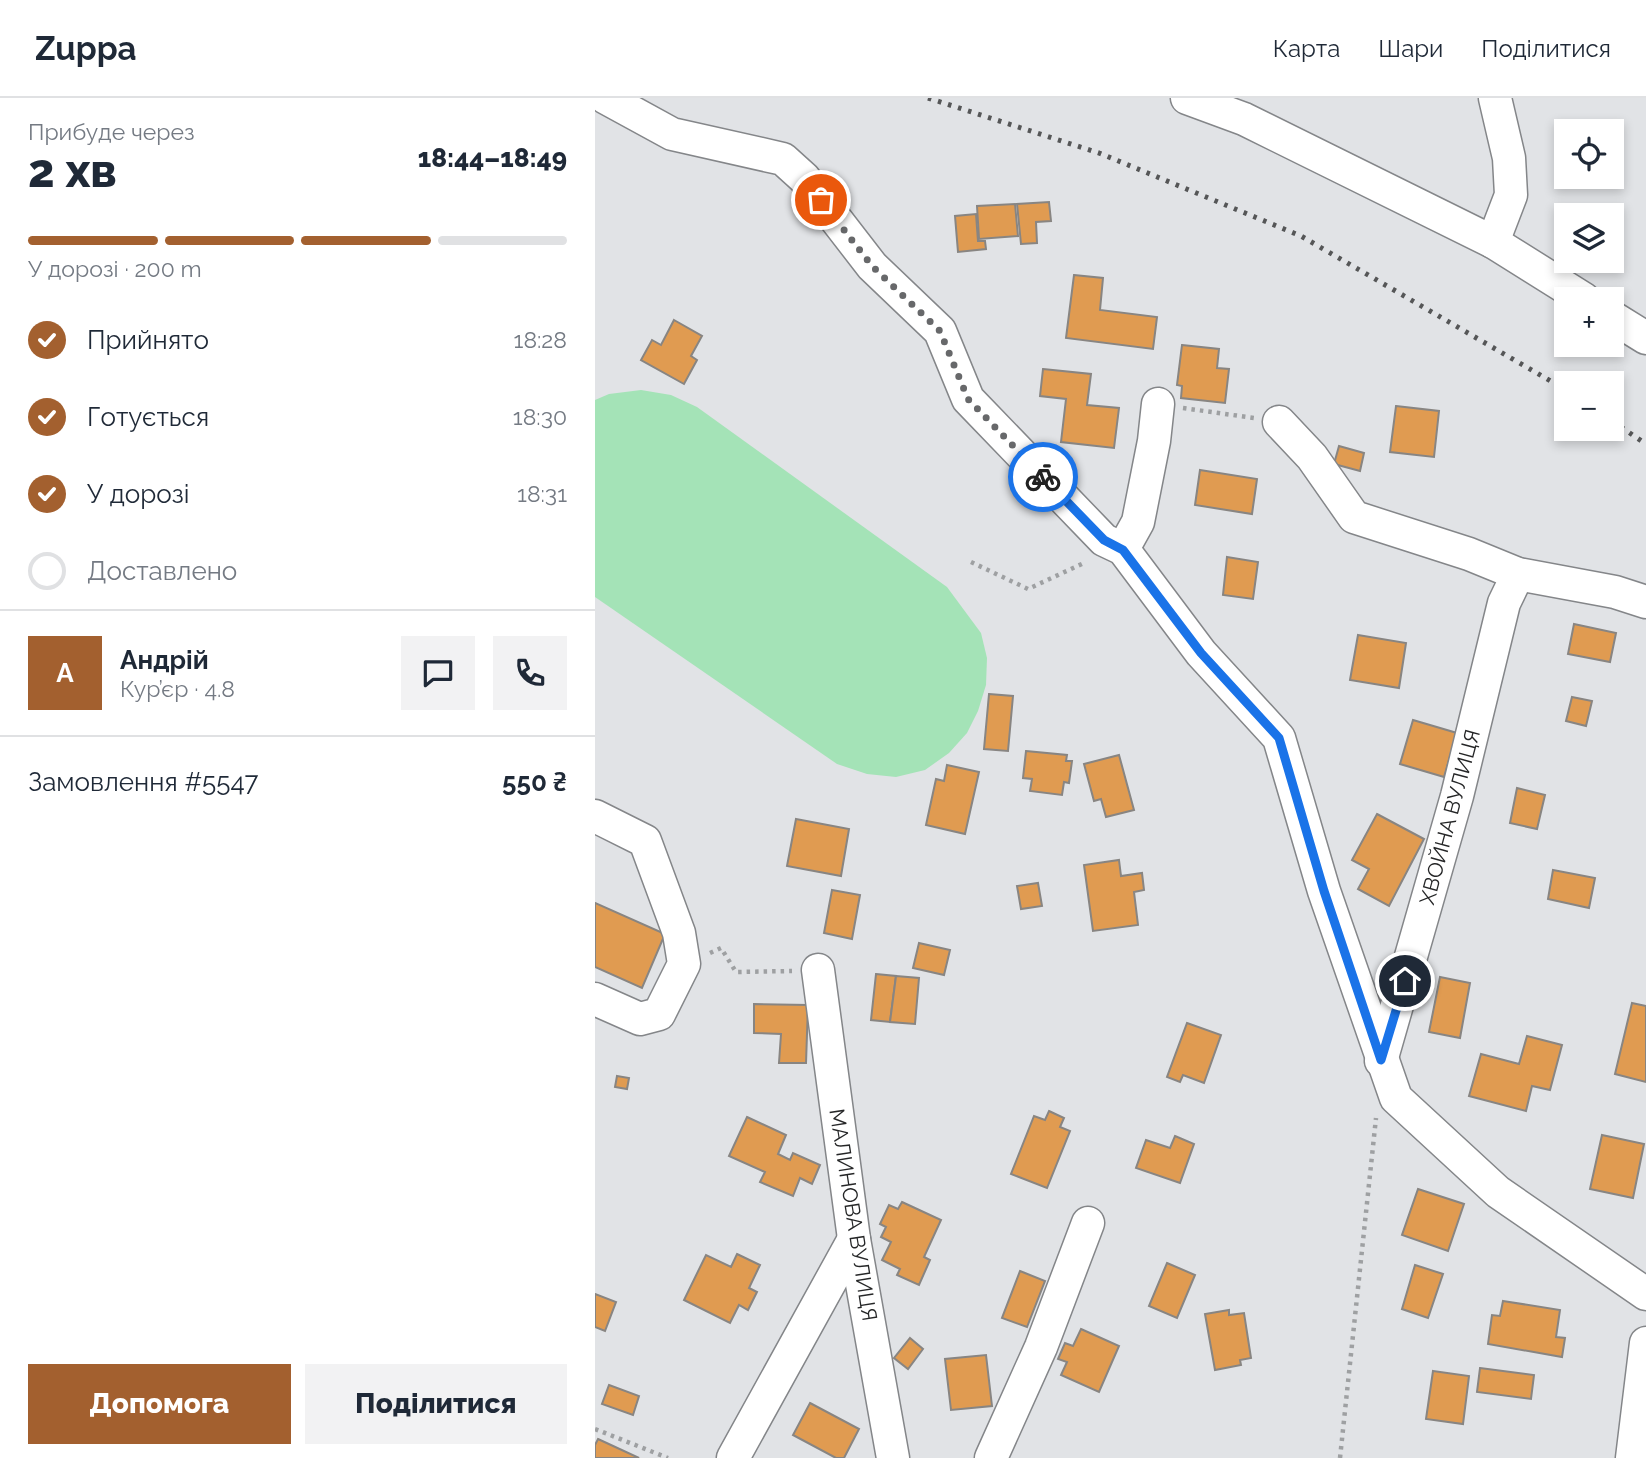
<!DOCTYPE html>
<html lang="uk">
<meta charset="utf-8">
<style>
body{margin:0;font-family:Raleway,sans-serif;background:#f2f2f3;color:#1f2937;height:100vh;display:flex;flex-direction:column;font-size:26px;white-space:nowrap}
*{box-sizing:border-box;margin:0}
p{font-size:23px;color:#747a83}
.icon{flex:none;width:38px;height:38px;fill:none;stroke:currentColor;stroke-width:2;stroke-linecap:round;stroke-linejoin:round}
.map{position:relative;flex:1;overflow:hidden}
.sheet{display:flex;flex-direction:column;background:#fff;width:595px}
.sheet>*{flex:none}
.controls{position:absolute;left:959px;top:21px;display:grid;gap:14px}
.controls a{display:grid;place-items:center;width:70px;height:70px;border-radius:0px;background:#fff;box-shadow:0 4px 10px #0003;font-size:35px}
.pin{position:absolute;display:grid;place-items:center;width:60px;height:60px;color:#fff;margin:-30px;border:4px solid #fff;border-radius:50%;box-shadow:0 2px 7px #0007}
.courier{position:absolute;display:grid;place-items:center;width:70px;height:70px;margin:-35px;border:5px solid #1a73e8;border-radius:50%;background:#fff;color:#222;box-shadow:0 2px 9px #0007}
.summary em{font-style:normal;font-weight:800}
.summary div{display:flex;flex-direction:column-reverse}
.summary{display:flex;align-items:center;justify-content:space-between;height:119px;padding:0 28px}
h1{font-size:46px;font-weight:800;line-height:52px}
.bar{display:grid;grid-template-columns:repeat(4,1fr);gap:10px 7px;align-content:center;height:84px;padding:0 28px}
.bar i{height:9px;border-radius:5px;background:#e0e1e3}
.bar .active{background:#a3602f}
.bar p{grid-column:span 4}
.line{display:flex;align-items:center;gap:18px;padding:0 28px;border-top:2px solid #e0e1e3}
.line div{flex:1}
.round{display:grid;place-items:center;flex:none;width:74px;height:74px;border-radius:0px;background:#f2f2f3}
ol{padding:0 28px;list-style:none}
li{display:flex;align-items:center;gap:21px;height:77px}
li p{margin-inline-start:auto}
li .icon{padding:7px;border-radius:50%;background:#a3602f;color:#fff;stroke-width:4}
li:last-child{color:#747a83}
li i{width:38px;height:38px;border:4px solid #e0e1e3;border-radius:50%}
.primary-button{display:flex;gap:14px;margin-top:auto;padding:14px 28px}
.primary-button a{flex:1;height:80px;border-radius:0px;background:#a3602f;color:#fff;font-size:28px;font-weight:800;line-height:80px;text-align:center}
.primary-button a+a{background:#f2f2f3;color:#1f2937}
header{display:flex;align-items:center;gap:42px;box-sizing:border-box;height:98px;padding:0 35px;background:#fff;border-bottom:2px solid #e0e1e3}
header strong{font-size:33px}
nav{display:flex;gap:38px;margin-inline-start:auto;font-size:24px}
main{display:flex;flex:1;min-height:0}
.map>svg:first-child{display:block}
</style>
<header>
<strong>Zuppa</strong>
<nav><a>Карта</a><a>Шари</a><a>Поділитися</a></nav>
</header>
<main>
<section class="sheet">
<div class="summary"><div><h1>2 хв</h1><p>Прибуде через</p></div><em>18:44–18:49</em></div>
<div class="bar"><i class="active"></i><i class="active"></i><i class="active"></i><i></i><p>У дорозі · 200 m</p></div>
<ol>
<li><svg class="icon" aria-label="check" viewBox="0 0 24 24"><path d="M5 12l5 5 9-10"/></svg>Прийнято<p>18:28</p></li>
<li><svg class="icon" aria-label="check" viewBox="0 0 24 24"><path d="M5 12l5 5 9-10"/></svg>Готується<p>18:30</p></li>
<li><svg class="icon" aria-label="check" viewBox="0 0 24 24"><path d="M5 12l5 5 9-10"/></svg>У дорозі<p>18:31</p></li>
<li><i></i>Доставлено</li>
</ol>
<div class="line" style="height:126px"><b class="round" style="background:#a3602f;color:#fff">А</b><div><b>Андрій</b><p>Кур’єр · 4.8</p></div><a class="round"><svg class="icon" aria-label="chat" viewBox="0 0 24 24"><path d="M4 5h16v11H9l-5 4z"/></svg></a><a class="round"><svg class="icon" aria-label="phone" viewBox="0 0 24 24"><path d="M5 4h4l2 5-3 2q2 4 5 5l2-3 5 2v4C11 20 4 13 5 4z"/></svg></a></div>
<div class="line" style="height:91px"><div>Замовлення #5547</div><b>550 ₴</b></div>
<div class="primary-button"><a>Допомога</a><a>Поділитися</a></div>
</section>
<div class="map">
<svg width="1051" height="1360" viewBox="0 0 1051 1360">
<rect width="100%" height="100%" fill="#e1e3e6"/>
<polygon fill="#a4e3b7" points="46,292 76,297 102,309 352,489 386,535 392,560 391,587 383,613 372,635 354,655 330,672 301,679 272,676 242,666 0,499 0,302 14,296"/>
<g fill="#e09b51" stroke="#888582" stroke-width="2">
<polygon points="454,104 456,123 441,124 442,145 426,146 422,106"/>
<polygon points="420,106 423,138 384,141 382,108"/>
<polygon points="381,116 383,143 390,143 391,151 363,154 360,118"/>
<polygon points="479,177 508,180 505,212 562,219 558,251 471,240"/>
<polygon points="79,222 107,238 96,258 102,262 89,286 46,262 57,242 66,247"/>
<polygon points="587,247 624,251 622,270 634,271 630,305 586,300 587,288 582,287"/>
<polygon points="448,271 496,276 492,307 524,310 519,350 466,344 471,301 445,298"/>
<polygon points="801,308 844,313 839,359 795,354"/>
<polygon points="744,348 769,355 765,373 739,366"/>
<polygon points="605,372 662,381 657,416 600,407"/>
<polygon points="632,459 663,464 658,501 628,497"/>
<polygon points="979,526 1021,535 1015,564 973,556"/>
<polygon points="763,537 811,545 804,590 755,582"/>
<polygon points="394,596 418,598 413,653 389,651"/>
<polygon points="977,599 997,603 991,628 971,623"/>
<polygon points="818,622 862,635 849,679 805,666"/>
<polygon points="431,653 472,657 471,663 477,663 474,685 469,684 467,697 435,693 437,681 428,680"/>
<polygon points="524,657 539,712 511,719 506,701 499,703 489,666"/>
<polygon points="352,667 384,674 370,736 331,727 341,681 349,683"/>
<polygon points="922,690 950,697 942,731 915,725"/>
<polygon points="782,716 829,741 794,808 763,791 774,771 757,762"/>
<polygon points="201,721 254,731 246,778 192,768"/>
<polygon points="524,762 526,778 547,775 549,792 539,794 543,827 498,833 489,767"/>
<polygon points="958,772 1000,780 994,810 953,801"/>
<polygon points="443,785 447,808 426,811 422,788"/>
<polygon points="237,792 265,797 257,841 229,835"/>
<polygon points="0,805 70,836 47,890 0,869"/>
<polygon points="324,845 355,852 349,877 318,870"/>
<polygon points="281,876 301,878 295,924 276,922"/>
<polygon points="301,878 324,880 320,926 295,924"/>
<polygon points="845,879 875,885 865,940 834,934"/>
<polygon points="1037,905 1051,908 1051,984 1020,976"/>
<polygon points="159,906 213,907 211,965 184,965 186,936 159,935"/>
<polygon points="592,925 626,937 609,985 588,977 585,984 572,979"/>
<polygon points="932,938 967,947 955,992 937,988 931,1013 874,998 886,956 924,966"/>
<polygon points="22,978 34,980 32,991 20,989"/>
<polygon points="454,1013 469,1020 465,1029 475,1033 452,1090 416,1076 439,1018 450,1022"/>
<polygon points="152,1019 191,1037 183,1056 195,1062 198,1055 225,1067 217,1086 205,1080 198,1098 165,1084 170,1074 134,1058"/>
<polygon points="1007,1037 1049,1046 1038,1100 995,1091"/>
<polygon points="580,1038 599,1046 585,1085 541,1070 551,1042 575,1050"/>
<polygon points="823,1091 869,1106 853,1153 807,1137"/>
<polygon points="307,1104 346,1122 329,1159 335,1162 324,1187 302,1177 305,1171 287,1162 296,1144 286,1139 291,1129 285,1126 294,1107 303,1111"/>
<polygon points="142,1156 165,1167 154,1190 162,1194 153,1212 144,1207 135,1225 89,1202 111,1157 136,1169"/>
<polygon points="572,1165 600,1177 582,1220 554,1208"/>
<polygon points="820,1167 848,1176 833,1220 807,1211"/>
<polygon points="425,1173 450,1183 432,1229 407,1220"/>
<polygon points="0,1196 21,1204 10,1233 0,1229"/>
<polygon points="908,1203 965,1212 961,1239 970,1240 967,1259 893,1246 897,1217 905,1218"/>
<polygon points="634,1212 634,1217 649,1215 656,1260 645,1262 646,1267 620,1272 610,1216"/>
<polygon points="486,1231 524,1248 504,1294 466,1277 472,1264 463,1261 470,1245 478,1248"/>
<polygon points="315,1240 328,1251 313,1271 299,1260"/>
<polygon points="391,1257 397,1308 356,1312 350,1261"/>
<polygon points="885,1270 939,1277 936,1301 882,1294"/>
<polygon points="838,1273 874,1278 868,1326 831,1321"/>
<polygon points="14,1287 44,1298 38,1317 7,1306"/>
<polygon points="215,1305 264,1331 249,1360 241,1360 198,1337"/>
<polygon points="3,1341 44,1360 0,1360 0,1347"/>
</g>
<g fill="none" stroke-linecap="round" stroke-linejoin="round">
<g stroke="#848689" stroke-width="35">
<g id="minor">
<polyline points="11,0 77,36 188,61 209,80 277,168 345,233 373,301 509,442 528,451 606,555 684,640 729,793 801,1000 903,1094 1051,1196"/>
<polyline points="592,0 649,21 898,144 989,201"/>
<polyline points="898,144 916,97 914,60 900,0"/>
<polyline points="1017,219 1051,240"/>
<polyline points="684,324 717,359 759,419 874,456 923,476 1020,494 1051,504"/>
<polyline points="528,451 543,424 559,343 563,306"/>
<polyline points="0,718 50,743 84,835 89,866 64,916 45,921 0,901"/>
<polyline points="223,872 259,1141 298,1360"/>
<polyline points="786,963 862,698 909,505 923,476"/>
<polyline points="138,1360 259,1141"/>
<polyline points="396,1360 446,1249 493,1125"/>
<polyline points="1037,1360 1051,1245"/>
</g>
</g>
<g stroke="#9ea0a2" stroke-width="4.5" stroke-dasharray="3.5 5" stroke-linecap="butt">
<polyline points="588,310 659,320"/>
<polyline points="376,464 433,491 491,464"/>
<polyline points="115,855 126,850 141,874 197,873"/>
<polyline points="0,1331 73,1360"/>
<polyline points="745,1360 781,1020"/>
</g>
<use href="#minor" stroke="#fff" stroke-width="32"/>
<g stroke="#555657" stroke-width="5" stroke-dasharray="3.5 7" stroke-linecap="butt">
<polyline points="333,0 504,55 706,138 971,292"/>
<polyline points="1017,323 1051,346"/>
</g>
</g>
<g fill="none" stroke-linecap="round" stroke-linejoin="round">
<polyline stroke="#67686a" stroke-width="7" stroke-dasharray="0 12.6" points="226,102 277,168 345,233 373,301 448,379"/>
<polyline stroke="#1a73e8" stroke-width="9" points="448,379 509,442 528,452 606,555 684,640 729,793 786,962 810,883"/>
</g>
<g text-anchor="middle" stroke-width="5" stroke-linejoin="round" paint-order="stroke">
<g font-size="21" fill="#252627" stroke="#fff">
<text transform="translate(855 719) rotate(-75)" y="7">ХВОЙНА ВУЛИЦЯ</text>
<text transform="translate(258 1117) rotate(81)" y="7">МАЛИНОВА ВУЛИЦЯ</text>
</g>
</g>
</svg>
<div class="controls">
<a><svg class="icon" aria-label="locate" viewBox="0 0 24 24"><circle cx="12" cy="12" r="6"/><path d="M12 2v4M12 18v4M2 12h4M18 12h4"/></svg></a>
<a><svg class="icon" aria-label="layers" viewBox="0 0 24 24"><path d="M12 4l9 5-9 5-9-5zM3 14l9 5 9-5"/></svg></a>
<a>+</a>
<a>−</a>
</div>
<div class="pin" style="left:226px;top:102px;background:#ea580c"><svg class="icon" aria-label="bag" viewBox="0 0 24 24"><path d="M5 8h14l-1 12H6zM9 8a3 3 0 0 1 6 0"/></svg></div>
<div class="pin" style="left:810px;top:883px;background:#1f2937"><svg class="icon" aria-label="home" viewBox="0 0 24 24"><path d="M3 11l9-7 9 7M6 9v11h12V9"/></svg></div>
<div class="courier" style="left:448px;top:379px"><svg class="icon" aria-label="bike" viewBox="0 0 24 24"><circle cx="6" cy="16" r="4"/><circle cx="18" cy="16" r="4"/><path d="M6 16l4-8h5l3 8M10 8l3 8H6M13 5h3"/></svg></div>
</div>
</main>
